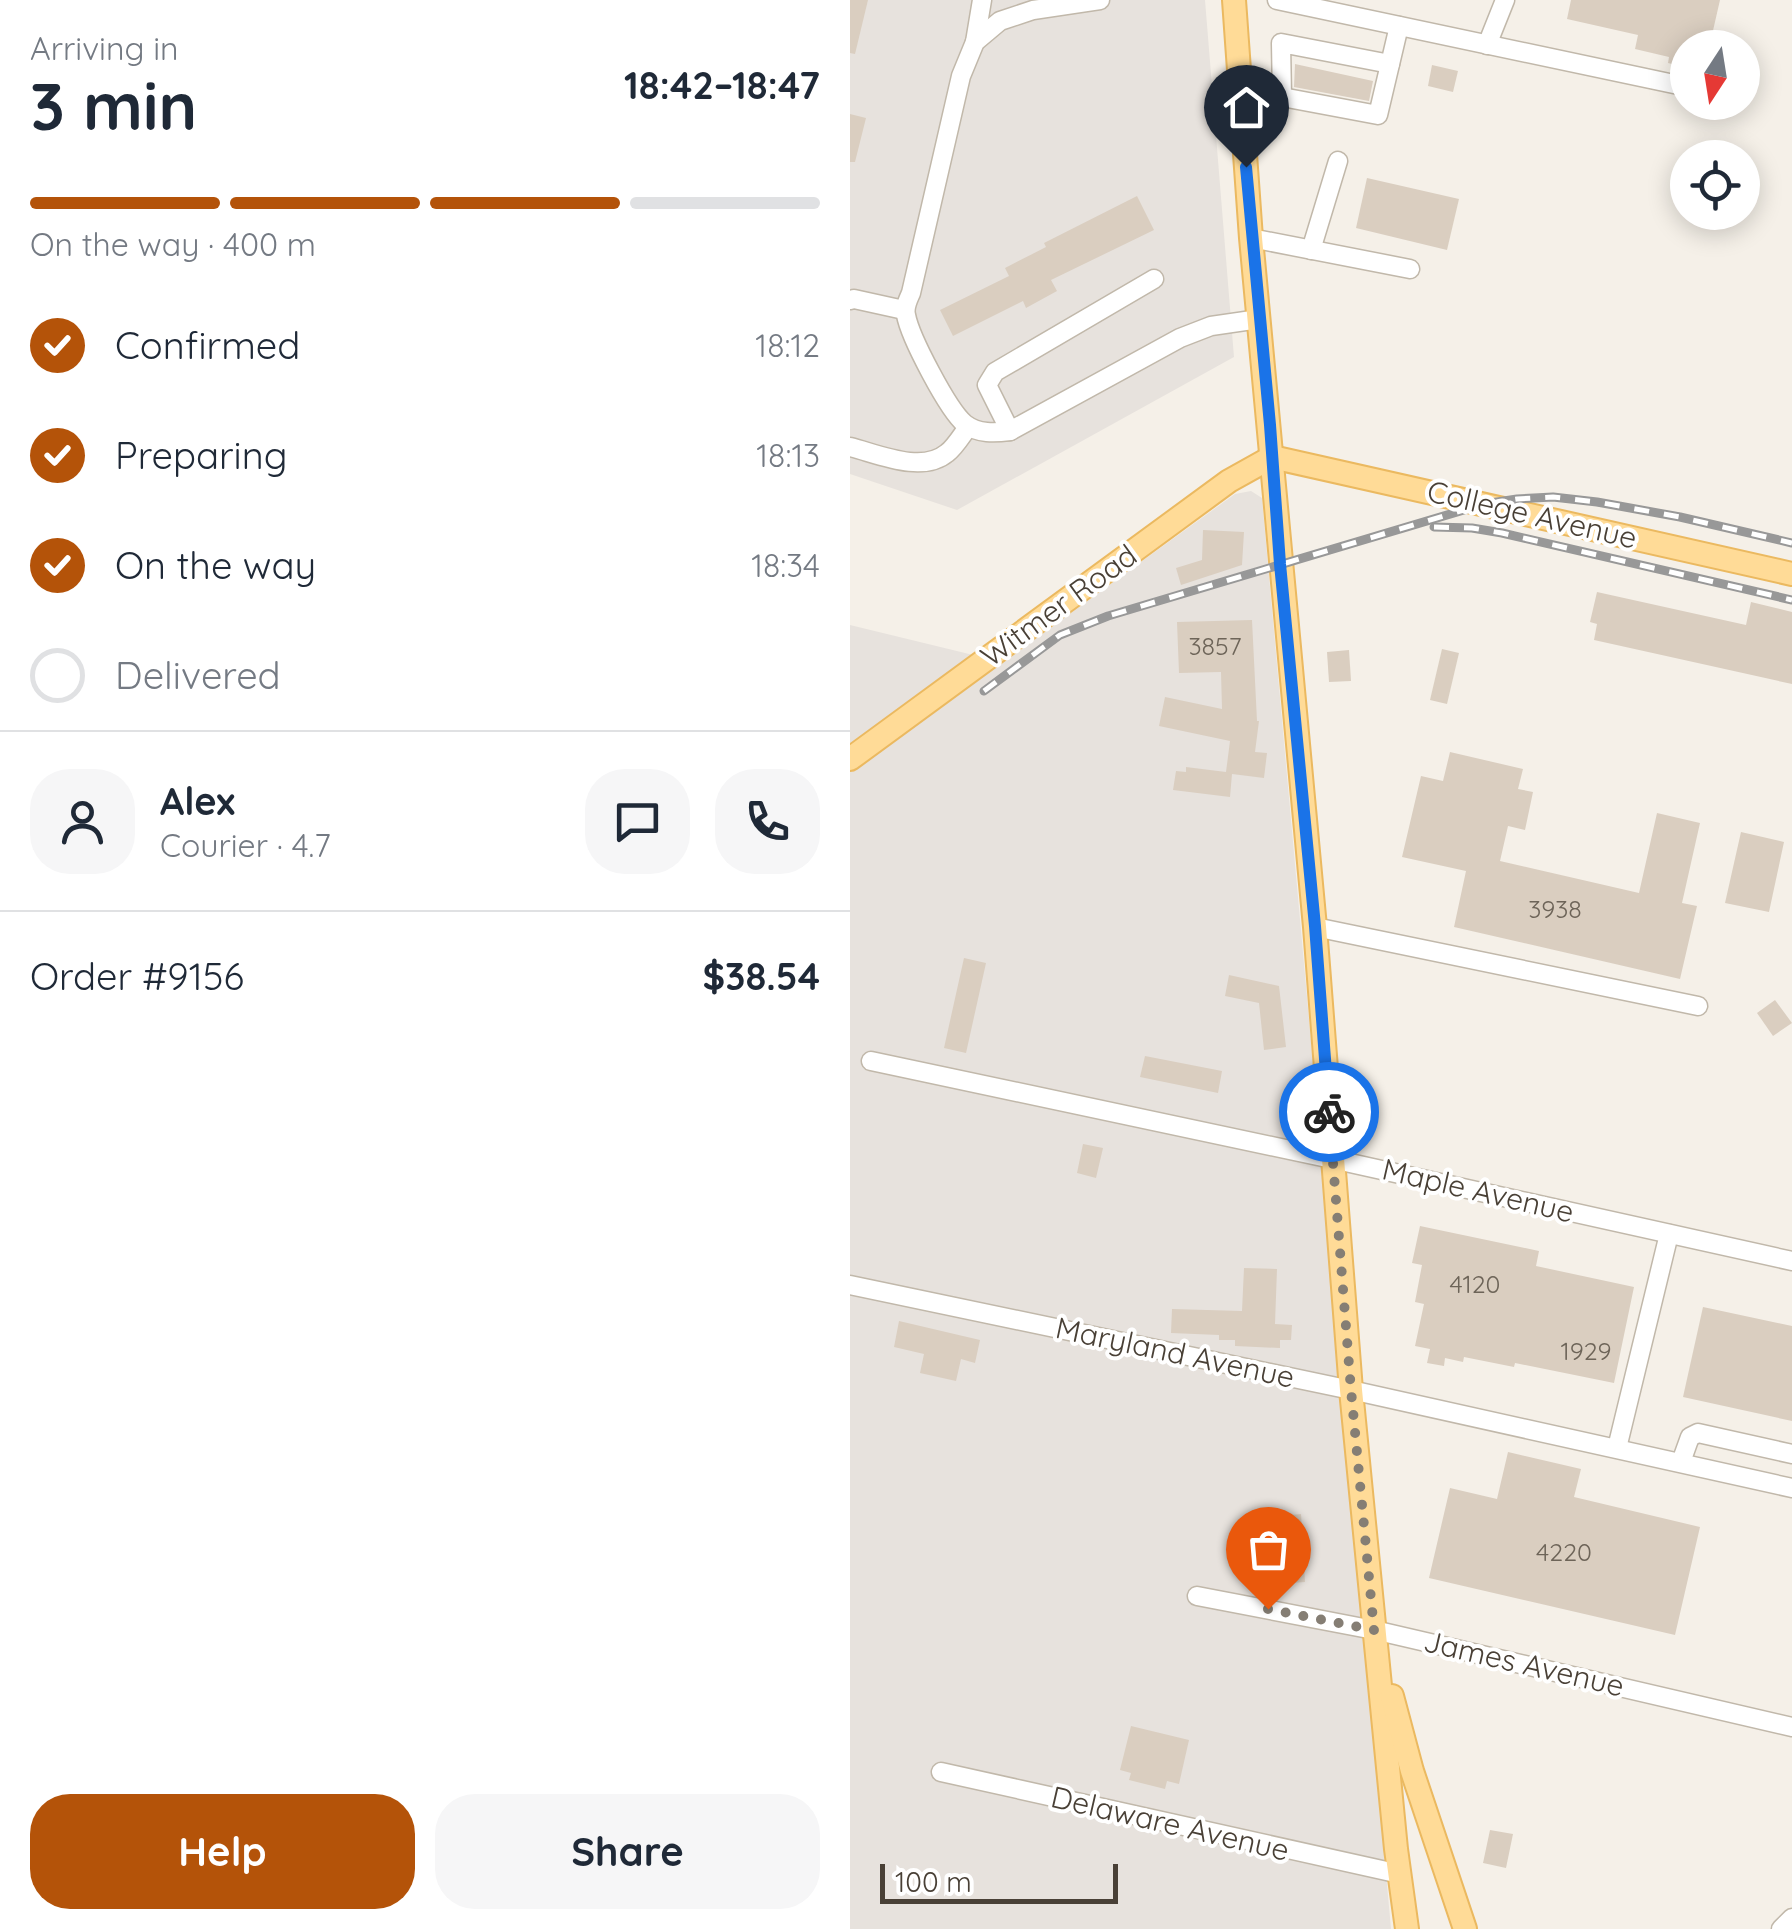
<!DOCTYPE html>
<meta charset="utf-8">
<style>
body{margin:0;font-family:Quicksand,sans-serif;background:#f6f6f7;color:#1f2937;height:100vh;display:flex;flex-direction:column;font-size:38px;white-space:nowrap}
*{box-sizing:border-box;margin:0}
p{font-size:32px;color:#747a83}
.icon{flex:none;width:55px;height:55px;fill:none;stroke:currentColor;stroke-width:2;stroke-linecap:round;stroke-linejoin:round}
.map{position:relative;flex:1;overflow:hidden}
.drawer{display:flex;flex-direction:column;background:#fff;width:850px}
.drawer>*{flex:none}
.needle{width:65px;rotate:192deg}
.fabs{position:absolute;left:820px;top:30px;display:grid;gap:20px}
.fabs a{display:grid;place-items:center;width:90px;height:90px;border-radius:50%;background:#fff;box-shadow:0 5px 25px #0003;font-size:50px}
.scale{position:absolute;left:30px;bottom:25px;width:238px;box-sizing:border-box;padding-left:10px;border:5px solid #494036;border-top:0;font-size:28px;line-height:35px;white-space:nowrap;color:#494036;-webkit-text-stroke:8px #fff;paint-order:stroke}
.pin{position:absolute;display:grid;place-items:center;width:85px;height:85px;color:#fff;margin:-102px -42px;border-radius:50% 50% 50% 0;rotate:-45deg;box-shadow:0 0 10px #0007}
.pin .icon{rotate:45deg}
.courier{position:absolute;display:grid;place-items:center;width:100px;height:100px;margin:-50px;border:8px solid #1a73e8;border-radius:50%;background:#fff;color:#222;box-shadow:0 2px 12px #0007}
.headline em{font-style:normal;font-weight:800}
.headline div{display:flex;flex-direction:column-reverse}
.headline{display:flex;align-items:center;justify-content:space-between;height:170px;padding:0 30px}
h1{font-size:65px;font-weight:800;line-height:75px}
.bar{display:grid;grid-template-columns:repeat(4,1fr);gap:15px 10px;align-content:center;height:120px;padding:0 30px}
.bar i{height:12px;border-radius:8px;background:#e0e1e3}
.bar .active{background:#b45309}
.bar p{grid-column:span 4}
.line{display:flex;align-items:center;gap:25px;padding:0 30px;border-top:2px solid #e0e1e3}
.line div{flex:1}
.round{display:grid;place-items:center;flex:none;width:105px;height:105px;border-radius:40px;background:#f6f6f7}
ol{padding:0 30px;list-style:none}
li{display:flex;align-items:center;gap:30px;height:110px}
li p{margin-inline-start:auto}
li .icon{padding:10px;border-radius:50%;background:#b45309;color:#fff;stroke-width:4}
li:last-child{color:#747a83}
li i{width:55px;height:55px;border:5px solid #e0e1e3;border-radius:50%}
.button{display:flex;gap:20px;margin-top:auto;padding:20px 30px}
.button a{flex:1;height:115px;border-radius:40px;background:#b45309;color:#fff;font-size:40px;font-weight:800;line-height:115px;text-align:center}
.button a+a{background:#f6f6f7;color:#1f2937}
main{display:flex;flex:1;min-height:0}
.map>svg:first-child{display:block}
</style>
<main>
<section class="drawer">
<div class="headline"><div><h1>3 min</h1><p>Arriving in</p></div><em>18:42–18:47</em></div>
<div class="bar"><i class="active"></i><i class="active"></i><i class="active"></i><i></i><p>On the way · 400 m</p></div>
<ol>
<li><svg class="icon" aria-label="check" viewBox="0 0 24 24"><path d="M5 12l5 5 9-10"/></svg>Confirmed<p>18:12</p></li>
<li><svg class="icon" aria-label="check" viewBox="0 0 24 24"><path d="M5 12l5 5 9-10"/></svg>Preparing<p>18:13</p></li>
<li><svg class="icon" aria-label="check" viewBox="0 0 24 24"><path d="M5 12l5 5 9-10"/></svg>On the way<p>18:34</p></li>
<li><i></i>Delivered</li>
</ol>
<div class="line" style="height:180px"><a class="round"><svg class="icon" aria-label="person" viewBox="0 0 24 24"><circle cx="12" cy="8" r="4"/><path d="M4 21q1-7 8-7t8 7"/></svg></a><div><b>Alex</b><p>Courier · 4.7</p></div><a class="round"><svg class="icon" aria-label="chat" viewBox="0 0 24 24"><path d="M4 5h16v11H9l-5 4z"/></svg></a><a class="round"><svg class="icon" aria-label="phone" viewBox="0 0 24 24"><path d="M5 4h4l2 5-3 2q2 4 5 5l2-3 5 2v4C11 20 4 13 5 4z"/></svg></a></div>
<div class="line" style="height:130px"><div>Order #9156</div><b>$38.54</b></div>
<div class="button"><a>Help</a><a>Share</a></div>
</section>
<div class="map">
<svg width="942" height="1929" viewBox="0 0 942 1929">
<rect width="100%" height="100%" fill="#f5f0e8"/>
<g fill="#e7e2dd">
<polygon points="0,0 355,0 384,357 107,510 0,474"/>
<polygon points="401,491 412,498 541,1929 0,1929 0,625 152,662 385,494"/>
</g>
<g fill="#dacec0">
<polygon points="0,0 18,0 5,54 0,53"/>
<polygon points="721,0 870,0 859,48 838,48 838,68 818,63 819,57 785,49 788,35 717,19"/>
<polygon points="445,64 523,81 519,101 444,87"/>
<polygon points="582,65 608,71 603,92 578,86"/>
<polygon points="0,114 16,118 5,162 0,162"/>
<polygon points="517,178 609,199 597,250 506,228"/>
<polygon points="287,196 304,230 201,280 207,291 176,308 173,301 103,336 90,310 159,276 155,268 196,247 194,243"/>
<polygon points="353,530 394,532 392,565 331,585 326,568 352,560"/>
<polygon points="747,592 896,625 901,602 942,612 942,684 744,640 747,624 740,622"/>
<polygon points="402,620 407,721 409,721 405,752 417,753 414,778 382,774 380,797 323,790 326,771 336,772 336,767 376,772 380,741 309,726 315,697 372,709 371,672 329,673 327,622"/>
<polygon points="592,649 609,653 597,704 580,700"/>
<polygon points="499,650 501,681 479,682 477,652"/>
<polygon points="600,752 673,769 668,789 683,792 675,830 658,826 650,861 789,893 807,813 850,823 832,903 847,906 830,979 604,927 616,871 552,857 571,776 593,781"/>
<polygon points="891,832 934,842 919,912 875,903"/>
<polygon points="114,958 136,963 116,1053 94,1048"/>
<polygon points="379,975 429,986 436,1047 414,1050 409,1003 375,996"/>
<polygon points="925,1000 942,1023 923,1036 907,1013"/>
<polygon points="295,1056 372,1071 368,1093 290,1077"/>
<polygon points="233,1144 253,1148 246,1178 227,1173"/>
<polygon points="570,1226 689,1251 686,1266 784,1287 764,1383 665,1363 664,1367 614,1357 613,1362 595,1358 594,1366 577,1363 580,1349 565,1346 574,1304 565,1302 572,1265 562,1263"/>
<polygon points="394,1268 427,1269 425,1324 442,1325 441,1340 430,1340 430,1348 385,1346 385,1340 369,1340 369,1335 321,1333 322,1309 392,1311"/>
<polygon points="853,1307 942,1326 942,1421 833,1397"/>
<polygon points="49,1321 130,1340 125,1363 111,1359 106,1381 70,1373 74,1354 44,1347"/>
<polygon points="658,1452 731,1469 724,1497 850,1527 825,1635 579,1578 600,1488 647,1499"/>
<polygon points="451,1514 455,1582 426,1584 421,1517"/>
<polygon points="281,1726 339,1740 329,1784 317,1781 315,1789 279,1780 281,1773 270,1770"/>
<polygon points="640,1830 663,1834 656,1868 633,1863"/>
</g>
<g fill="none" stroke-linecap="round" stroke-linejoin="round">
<g stroke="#c1b8aa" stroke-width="21">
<g id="minor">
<path d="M250,0l-67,10 -33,11 -25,21 -14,34 -50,217c-3,7 -7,14 -5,22 4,22 42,95 59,109 13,10 30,9 45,7l170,-93 31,-12 48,-7"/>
<polyline points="427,0 838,87"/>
<polyline points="125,42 132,0"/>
<polyline points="637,45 655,0"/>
<polyline points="391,97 432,97 528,115 549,26"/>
<polyline points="432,97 431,43 540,64"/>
<polyline points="401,238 560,269"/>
<polyline points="461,250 488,161"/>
<polyline points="0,300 4,299 54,310"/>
<polyline points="160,431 137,385 145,372 304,279"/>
<path d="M0,447c28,7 72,27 97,6 8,-6 15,-18 21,-26"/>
<polyline points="465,927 848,1006"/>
<polyline points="21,1061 482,1159 942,1261"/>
<polyline points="0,1285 501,1390 942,1488"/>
<polyline points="767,1448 819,1234"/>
<polyline points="831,1462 840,1437 848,1433 942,1454"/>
<polyline points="347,1596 524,1630 942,1727"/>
<polyline points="91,1772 550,1874"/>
<polyline points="931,1929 942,1918"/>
</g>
</g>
<g stroke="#ebb960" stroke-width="26">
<g id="major">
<polyline points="384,0 401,238 465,927 501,1390 546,1849 557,1929"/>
<polyline points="0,759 379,481 422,457 942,574"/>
<polyline points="542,1696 562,1771 615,1929"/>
</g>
</g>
<use href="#minor" stroke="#fff" stroke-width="18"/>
<use href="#major" stroke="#ffdb97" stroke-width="22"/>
<g stroke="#989898" stroke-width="9">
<g id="rail">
<polyline points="584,527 622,528 652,533 942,600"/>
<polyline points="134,691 210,635 258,616 634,504 667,499 703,497 747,502 830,517 942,543"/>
</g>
</g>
<use href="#rail" stroke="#fff" stroke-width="5" stroke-dasharray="15" stroke-linecap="butt"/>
</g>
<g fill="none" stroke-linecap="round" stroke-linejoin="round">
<polyline stroke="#857e74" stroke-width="10" stroke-dasharray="0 18" points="418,1609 524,1630 501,1390 479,1112"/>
<polyline stroke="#1a73e8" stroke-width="12" points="396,167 420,425 430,564 465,926 479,1112"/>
</g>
<g text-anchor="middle" stroke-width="8" stroke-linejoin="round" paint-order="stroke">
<g font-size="25" fill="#6d6458">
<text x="365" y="655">3857</text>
<text x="705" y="918">3938</text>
<text x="625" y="1293">4120</text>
<text x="736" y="1360">1929</text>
<text x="714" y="1561">4220</text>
</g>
<g font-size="30" fill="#494036" stroke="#fff">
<text transform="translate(682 515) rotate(13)" y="10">College Avenue</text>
<text transform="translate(209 606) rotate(-36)" y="10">Witmer Road</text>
<text transform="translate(628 1191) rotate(13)" y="10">Maple Avenue</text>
<text transform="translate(325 1353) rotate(12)" y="10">Maryland Avenue</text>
<text transform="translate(674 1664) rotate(13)" y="10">James Avenue</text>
<text transform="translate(320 1824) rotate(13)" y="10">Delaware Avenue</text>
</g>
</g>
</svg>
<div class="fabs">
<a><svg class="needle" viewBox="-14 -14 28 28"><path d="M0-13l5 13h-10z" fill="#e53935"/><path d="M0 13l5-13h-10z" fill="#747a83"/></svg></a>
<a><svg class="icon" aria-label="locate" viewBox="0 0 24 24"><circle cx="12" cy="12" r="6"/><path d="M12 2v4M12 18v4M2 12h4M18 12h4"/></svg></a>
</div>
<div class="scale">100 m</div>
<div class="pin" style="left:418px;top:1609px;background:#ea580c"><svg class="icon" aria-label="bag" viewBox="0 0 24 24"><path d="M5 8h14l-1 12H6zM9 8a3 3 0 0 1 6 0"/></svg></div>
<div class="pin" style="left:396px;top:167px;background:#1f2937"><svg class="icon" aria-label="home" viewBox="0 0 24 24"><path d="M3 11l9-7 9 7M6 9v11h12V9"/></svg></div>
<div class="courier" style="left:479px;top:1112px"><svg class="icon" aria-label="bike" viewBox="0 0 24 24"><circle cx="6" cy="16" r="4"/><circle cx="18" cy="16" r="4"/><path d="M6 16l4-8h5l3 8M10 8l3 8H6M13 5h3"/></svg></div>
</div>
</main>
